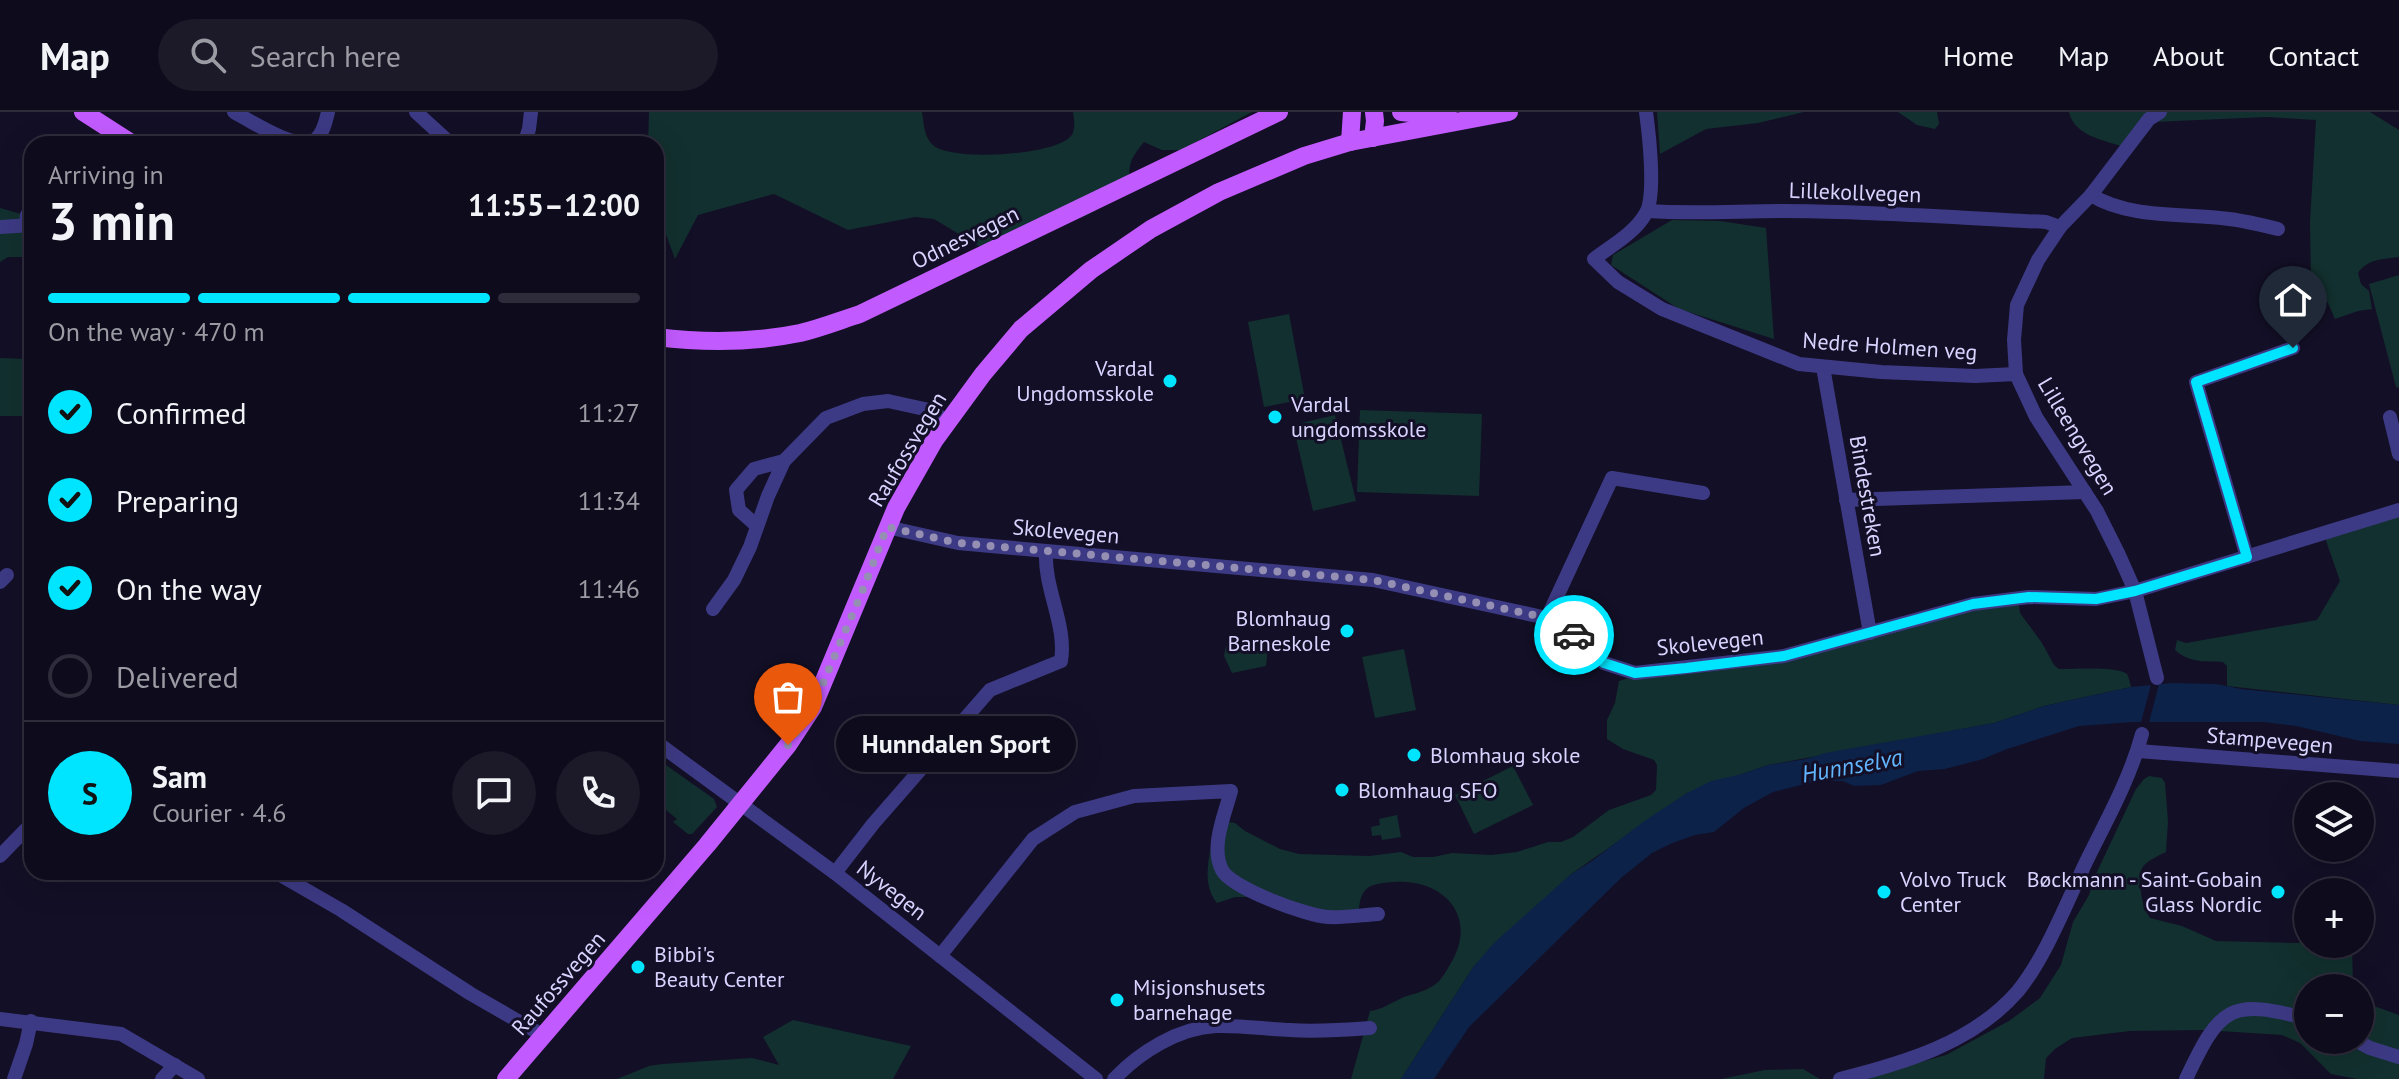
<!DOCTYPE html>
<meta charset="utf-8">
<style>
body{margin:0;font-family:"PT Sans",sans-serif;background:#1c1929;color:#f1f3f6;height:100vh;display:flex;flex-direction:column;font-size:30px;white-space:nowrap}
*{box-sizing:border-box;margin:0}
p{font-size:26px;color:#9b9ba3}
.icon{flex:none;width:44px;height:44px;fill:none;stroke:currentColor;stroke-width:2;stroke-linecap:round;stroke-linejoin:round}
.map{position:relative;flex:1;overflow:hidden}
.side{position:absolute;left:24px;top:24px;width:640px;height:744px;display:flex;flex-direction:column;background:#0e0b1c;border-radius:24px;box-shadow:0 8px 32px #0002,0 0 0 2px #2e2b3b}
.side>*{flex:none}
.tools{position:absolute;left:2294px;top:670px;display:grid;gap:16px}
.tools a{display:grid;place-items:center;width:80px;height:80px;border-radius:50%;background:#0e0b1c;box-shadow:0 8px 32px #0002,0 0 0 2px #2e2b3b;font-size:40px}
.pin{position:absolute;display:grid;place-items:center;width:68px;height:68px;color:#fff;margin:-82px -34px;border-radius:50% 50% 50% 0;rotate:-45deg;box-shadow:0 0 8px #0007}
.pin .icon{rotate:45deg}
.courier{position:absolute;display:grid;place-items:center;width:80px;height:80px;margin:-40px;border:6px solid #00e5ff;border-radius:50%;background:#fff;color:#222;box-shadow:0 2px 10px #0007}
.bubble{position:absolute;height:56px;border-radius:28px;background:#0e0b1c;box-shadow:0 8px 32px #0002,0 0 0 2px #2e2b3b;font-size:26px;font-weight:700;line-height:56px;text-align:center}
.overview em{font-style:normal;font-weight:700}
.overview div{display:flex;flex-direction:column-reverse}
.overview{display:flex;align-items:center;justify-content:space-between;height:136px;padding:0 24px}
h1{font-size:52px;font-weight:700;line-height:60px}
.bar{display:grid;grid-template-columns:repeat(4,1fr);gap:12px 8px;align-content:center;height:96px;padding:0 24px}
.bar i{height:10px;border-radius:6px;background:#2e2b3b}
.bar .on{background:#00e5ff}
.bar p{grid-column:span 4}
.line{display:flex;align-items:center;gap:20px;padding:0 24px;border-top:2px solid #2e2b3b}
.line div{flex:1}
.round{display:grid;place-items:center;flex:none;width:84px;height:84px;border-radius:42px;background:#1c1929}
ol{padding:0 24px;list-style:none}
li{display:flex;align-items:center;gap:24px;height:88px}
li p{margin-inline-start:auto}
li .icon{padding:8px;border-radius:50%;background:#00e5ff;color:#111;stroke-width:4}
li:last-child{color:#9b9ba3}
li i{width:44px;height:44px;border:4px solid #2e2b3b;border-radius:50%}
header{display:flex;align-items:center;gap:48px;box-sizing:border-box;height:112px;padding:0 40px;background:#0e0b1c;border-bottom:2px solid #2e2b3b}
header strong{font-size:38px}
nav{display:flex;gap:44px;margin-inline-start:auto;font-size:28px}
.search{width:560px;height:72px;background:#1c1929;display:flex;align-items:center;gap:20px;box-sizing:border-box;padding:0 28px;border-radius:44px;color:#9b9ba3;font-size:30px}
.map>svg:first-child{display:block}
</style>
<header>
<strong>Map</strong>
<div class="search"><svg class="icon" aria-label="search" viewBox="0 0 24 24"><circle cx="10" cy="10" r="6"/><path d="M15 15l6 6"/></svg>Search here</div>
<nav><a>Home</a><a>Map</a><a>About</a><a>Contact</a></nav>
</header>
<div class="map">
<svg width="2399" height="967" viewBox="0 0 2399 967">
<rect width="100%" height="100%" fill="#130f26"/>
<g fill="#12302f">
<path d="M649,0h273c2,12 2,26 12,34 20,15 120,10 137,-10 5,-7 3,-16 2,-24h179l-71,38h-19l-18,-8c-16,19 -16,25 -14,49 -16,7 -30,18 -45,25 -32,14 -65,24 -98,35l-53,-32 -19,-2 -67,13 -74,-36 -76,21 -23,44 -19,-52v-63h-8z"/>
<polygon points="1657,0 1804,0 1758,11 1706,17 1660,42"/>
<polygon points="1898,0 1937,0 1939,12 1935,17 1917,13"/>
<path d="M2069,0h301l29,18v127c-15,2 -32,2 -41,16l3,11 8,7 3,18 -14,2 -23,8 -16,-36 -8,-1 -1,-60 6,-102 -49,-3 -114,5 -29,25c-20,-7 -50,-11 -55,-35z"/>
<polygon points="0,96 32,105 32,145 8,145 0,150"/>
<polygon points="1672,108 1720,109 1766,116 1774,227 1679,197 1611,153 1613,143"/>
<polygon points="2399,163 2399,276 2396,275 2369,172"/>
<polygon points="1289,202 1305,287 1264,295 1248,210"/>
<polygon points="0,246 32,247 32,304 0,304"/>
<polygon points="1360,298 1482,302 1479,384 1357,380"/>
<polygon points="1335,303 1356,389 1313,399 1293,313"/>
<path d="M2399,396v197l-172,-19v-20l-4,-4c-18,-1 -34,1 -48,-12l2,-10 9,3 131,-23 23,-39 -17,-49z"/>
<path d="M2018,486l2,15 22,30 12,22 5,4c13,0 59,-3 68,5 2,3 3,9 4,13l-87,19 -50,17 -226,42 -81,28 -117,82 -96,91 -73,113h-50l19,-68c12,-1 22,-9 34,-14 12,-4 23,-6 33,-14 6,-5 10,-14 14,-20 28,-48 -9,-85 -58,-81 -31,2 -33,9 -35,38l-105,-23h-18l-18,6c-19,-23 -4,-56 -1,-83l19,3 10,8 35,18 19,5 70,2 32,-4 12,5h20l19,-4 39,2 26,-3 31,-10h13l12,-5 36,-27 42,-15 5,-5 1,-25 -3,-5 -31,-11 -16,-10v-19l8,-17 4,-22 13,-4 173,-30z"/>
<polygon points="1261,527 1268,535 1266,554 1232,561 1224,544 1226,534"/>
<polygon points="1404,537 1416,598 1375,606 1362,545"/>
<polygon points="656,646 714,687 717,695 692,722 688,722 673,710 677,707 656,690"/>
<polygon points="1513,654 1533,693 1474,722 1455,683"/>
<path d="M2149,664l13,2 3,5 3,38 -2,31c-22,11 -30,14 -25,40 1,10 4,18 9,26l32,8 34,15 83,2 4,-6v-45c11,-4 33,-6 43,0h-38v52h44l1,44h-45v52h52v-39l39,14v64h-42l-26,-5 -31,-31 -18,-8 -78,-5 -74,1 -58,7 -17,11 -9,9 -2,21h-184l86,-24 63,-34 31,-23 21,-33 12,-43 16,-27 6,-19 41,-87 8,-10z"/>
<polygon points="1397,703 1401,725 1382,728 1381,723 1372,724 1371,715 1380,713 1379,707"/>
<polygon points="793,908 911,934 893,967 617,967 649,954 662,952 752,946 779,953 763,925"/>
<polygon points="1803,957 1820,967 1845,967 1721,967 1765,958"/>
</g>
<polygon fill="#0c2248" points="2172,571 2216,572 2241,577 2399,593 2399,632 2360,629 2296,614 2263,610 2133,610 2079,614 2007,637 1983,647 1945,657 1918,659 1881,673 1854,674 1843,669 1817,669 1773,680 1744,696 1714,720 1695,723 1670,732 1652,741 1621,766 1469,915 1434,967 1401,967 1474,854 1495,830 1570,763 1592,749 1643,710 1687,681 1711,669 1742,662 1768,653 1806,647 1825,641 1994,611 2044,594 2131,575"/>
<polygon fill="#130f26" points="2160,568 2148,614 2140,614 2152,569"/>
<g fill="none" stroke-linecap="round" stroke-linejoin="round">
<g stroke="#3d3a85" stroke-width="14">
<path d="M234,0c17,9 63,40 81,28 8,-6 11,-19 13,-28"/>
<polyline points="416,0 451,32"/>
<path d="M1646,0c3,22 10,83 0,101 -11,20 -35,33 -52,46l24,23 44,27 137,55 82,8 94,4 41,-2"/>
<polyline points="524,32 529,17 531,0"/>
<path d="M2091,83c39,24 93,18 138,24 17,2 33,6 49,10"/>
<path d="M1648,99c45,3 90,0 135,0 87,0 176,7 263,11l14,5"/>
<polyline points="26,112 27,103 32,96"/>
<polyline points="0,115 32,113"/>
<polyline points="1823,255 1870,521"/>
<polyline points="2390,305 2399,342"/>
<polyline points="1846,388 2085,380"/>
<polyline points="757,414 739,398 736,378 754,357 784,349"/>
<polyline points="887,415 958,431 1373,468 1547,506 1572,522 1604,551 1635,561 1784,544 1973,492 2029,485 2096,487 2135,479 2399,398"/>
<polyline points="2247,445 2196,270 2293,236"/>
<polyline points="0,470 7,463"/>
<polyline points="713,497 734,468 750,435 768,384 784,349 826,306 863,292 888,289 929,298 948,310"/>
<polyline points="1547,506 1612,366 1703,381"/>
<polyline points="2157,566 2135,479 2119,443 2097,399 2036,305 2016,262 2014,228 2017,193 2038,148 2060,115 2091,83 2149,7 2160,0"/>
<polyline points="656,630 835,761 1096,967"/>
<polyline points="2138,639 2399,659"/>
<polyline points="0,744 32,711"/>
<polyline points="275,760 341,798 471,882 544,924"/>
<path d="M835,761l38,-49 117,-134 71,-29c6,-36 -17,-72 -15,-109"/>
<path d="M940,844l93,-117 42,-27 59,-16 97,-5c-6,23 -21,56 -9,79 9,18 85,46 106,47 16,1 34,-2 50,-3"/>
<polyline points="0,907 121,922 198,967"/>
<polyline points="2355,928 2370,936 2399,945"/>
<polyline points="14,967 26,932 31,909"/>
<polyline points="162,967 175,953"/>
<path d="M1114,967c26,-27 64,-51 102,-53 24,-1 49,3 74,4 26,2 53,0 80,-2"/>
<path d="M1840,967c64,-16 133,-36 178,-88 27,-33 49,-89 68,-129 20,-41 44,-83 56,-128"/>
<path d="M2186,967c34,-72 43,-81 122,-60"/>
</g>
<g stroke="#c25bff" stroke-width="18">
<polyline points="83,0 133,32"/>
<polyline points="1401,0 1449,5"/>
<polyline points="1373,26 1375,9 1374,0"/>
<polyline points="1350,30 1352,0"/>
<path d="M656,225c49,6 96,6 144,-4 21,-5 41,-13 60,-19l419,-202"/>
<polyline points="506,967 707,733 788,633 813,595 896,396 934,329 983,262 1021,217 1091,158 1151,117 1219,80 1304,44 1350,30 1509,0"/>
</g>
</g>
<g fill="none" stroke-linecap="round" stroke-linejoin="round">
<polyline stroke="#948fb3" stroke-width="8" stroke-dasharray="0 14.4" points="788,633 813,595 862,480 887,415 958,431 1373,468 1547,506 1574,523"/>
<polyline stroke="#00e5ff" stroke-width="10" points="1574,523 1604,551 1635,561 1686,556 1784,544 1973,492 2029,485 2096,487 2135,479 2247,445 2196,270 2293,236"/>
</g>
<g fill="#00e5ff" stroke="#130f26" stroke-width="3">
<circle cx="1170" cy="269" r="8"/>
<circle cx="1275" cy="305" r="8"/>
<circle cx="1347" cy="519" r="8"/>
<circle cx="1414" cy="643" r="8"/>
<circle cx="1342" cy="678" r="8"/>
<circle cx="1884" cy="780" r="8"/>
<circle cx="2278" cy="780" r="8"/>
<circle cx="638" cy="855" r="8"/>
<circle cx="1117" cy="888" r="8"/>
</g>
<g text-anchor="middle" stroke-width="6" stroke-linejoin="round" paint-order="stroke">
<g font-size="22" fill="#d9d4ff" stroke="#130f26">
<text transform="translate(1855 80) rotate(2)" y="8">Lillekollvegen</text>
<text transform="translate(965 125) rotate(-26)" y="8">Odnesvegen</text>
<text transform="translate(1890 234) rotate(4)" y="8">Nedre Holmen veg</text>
<text transform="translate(2078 324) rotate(59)" y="8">Lilleengvegen</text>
<text transform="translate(907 337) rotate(-59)" y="8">Raufossvegen</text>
<text transform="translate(1868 384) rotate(80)" y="8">Bindestreken</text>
<text transform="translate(1066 419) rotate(5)" y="8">Skolevegen</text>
<text transform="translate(1710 530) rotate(-6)" y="8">Skolevegen</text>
<text transform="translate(2270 628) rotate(5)" y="8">Stampevegen</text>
<text transform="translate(892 778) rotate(38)" y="8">Nyvegen</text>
<text transform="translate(558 871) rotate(-49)" y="8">Raufossvegen</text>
</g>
<g font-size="22" fill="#d9d4ff" stroke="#130f26" text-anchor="start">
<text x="1154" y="264" text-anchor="end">Vardal<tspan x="1154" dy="25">Ungdomsskole</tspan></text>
<text x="1291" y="300">Vardal<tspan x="1291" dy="25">ungdomsskole</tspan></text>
<text x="1331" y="514" text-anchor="end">Blomhaug<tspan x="1331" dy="25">Barneskole</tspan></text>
<text x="1430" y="651">Blomhaug skole</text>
<text x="1358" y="686">Blomhaug SFO</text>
<text x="1900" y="775">Volvo Truck<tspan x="1900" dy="25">Center</tspan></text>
<text x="2262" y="775" text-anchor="end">Bøckmann - Saint-Gobain<tspan x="2262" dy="25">Glass Nordic</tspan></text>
<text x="654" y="850">Bibbi's<tspan x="654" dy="25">Beauty Center</tspan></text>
<text x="1133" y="883">Misjonshusets<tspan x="1133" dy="25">barnehage</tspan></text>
</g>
<g font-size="24" font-style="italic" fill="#62b6ff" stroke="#130f26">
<text transform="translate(1852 654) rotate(-10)" y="8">Hunnselva</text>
</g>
</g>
</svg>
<div class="tools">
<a><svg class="icon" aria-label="layers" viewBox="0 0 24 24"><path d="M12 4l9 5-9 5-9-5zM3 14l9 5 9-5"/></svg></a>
<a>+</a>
<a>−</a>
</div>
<div class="pin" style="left:788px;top:633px;background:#ea580c"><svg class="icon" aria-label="bag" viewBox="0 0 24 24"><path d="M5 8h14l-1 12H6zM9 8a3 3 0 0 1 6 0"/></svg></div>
<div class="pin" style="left:2293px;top:236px;background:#1f2937"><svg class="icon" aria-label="home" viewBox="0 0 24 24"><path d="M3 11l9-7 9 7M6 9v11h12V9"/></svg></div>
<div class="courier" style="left:1574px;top:523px"><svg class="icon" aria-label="car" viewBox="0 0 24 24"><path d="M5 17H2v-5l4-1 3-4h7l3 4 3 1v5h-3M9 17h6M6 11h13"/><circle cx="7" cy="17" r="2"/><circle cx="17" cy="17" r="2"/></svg></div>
<div class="bubble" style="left:836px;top:604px;width:240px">Hunndalen Sport</div>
<section class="side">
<div class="overview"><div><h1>3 min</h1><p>Arriving in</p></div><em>11:55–12:00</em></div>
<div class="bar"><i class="on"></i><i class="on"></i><i class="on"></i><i></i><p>On the way · 470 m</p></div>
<ol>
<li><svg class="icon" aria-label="check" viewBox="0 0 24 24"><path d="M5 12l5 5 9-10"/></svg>Confirmed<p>11:27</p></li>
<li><svg class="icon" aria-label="check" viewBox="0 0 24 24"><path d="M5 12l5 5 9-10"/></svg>Preparing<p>11:34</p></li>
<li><svg class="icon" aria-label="check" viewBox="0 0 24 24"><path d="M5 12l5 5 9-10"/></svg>On the way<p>11:46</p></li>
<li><i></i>Delivered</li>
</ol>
<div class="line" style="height:144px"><b class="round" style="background:#00e5ff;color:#111">S</b><div><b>Sam</b><p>Courier · 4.6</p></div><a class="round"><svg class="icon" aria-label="chat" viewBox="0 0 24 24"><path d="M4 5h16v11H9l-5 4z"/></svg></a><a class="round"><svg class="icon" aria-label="phone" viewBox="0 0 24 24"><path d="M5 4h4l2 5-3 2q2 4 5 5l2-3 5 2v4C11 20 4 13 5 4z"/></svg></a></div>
</section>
</div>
